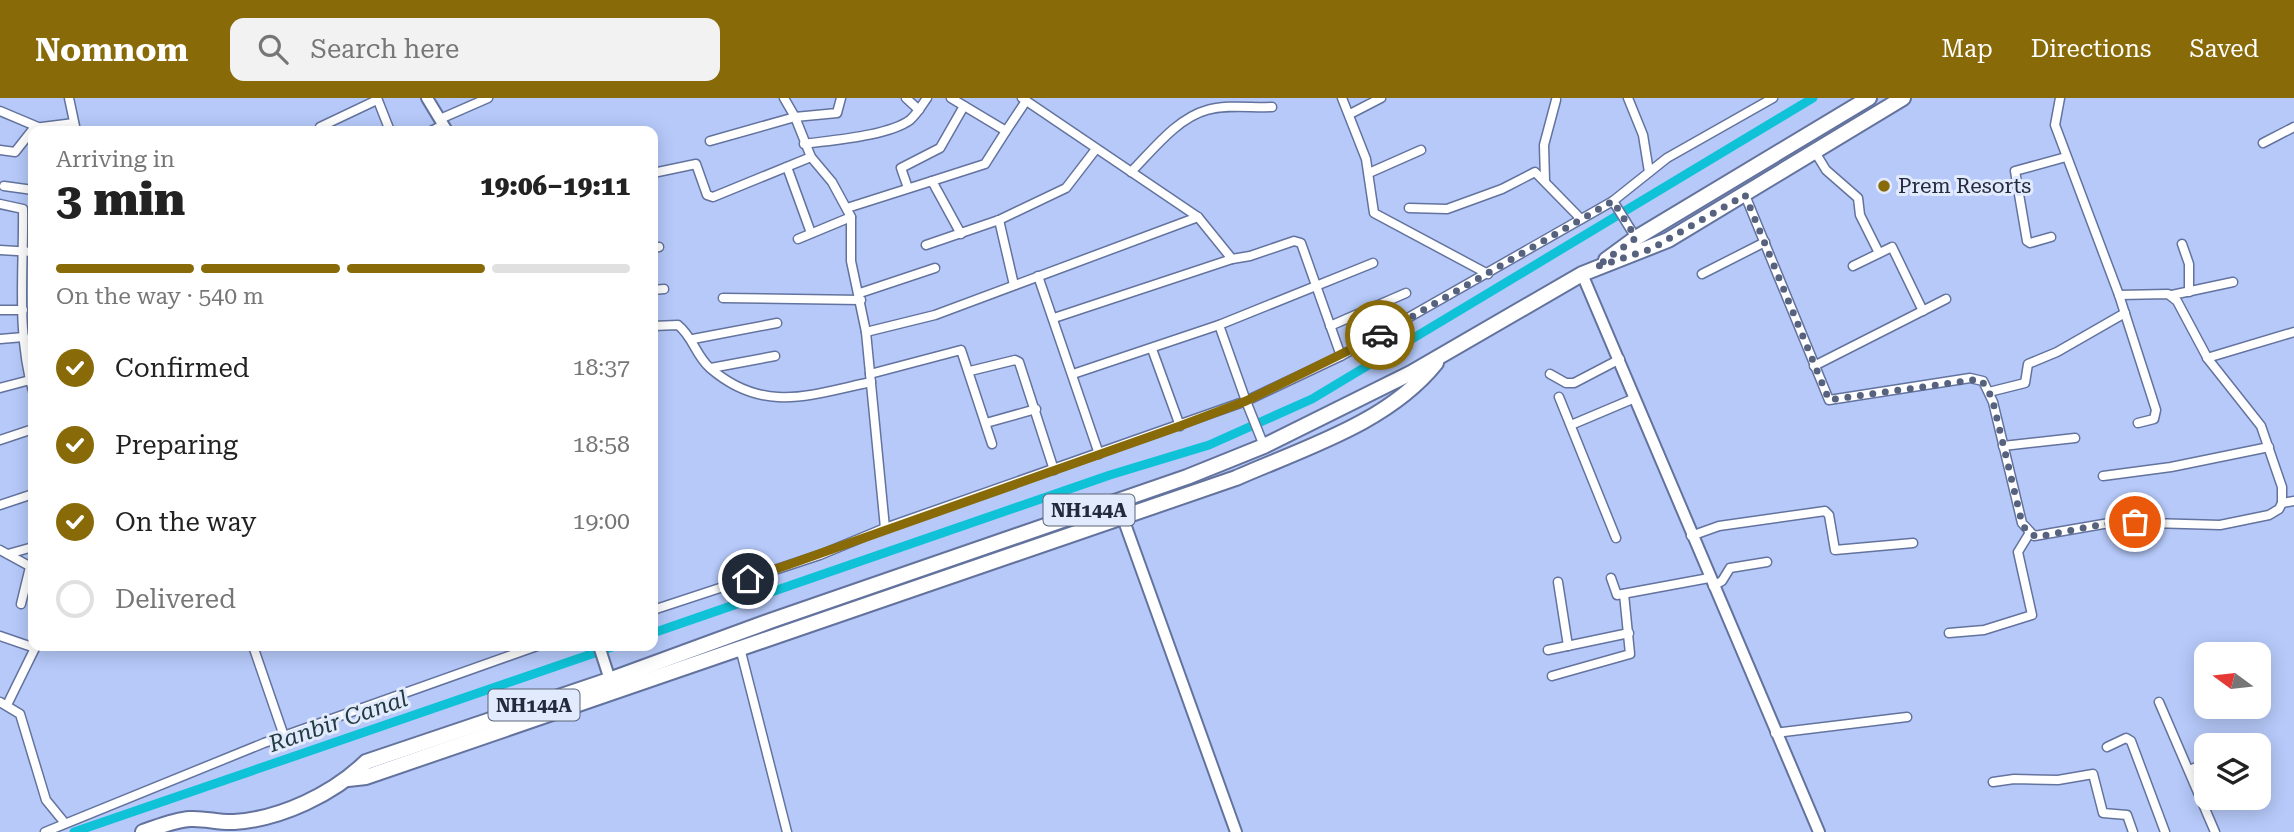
<!DOCTYPE html>
<meta charset="utf-8">
<style>
body{margin:0;font-family:"Roboto Serif",serif;background:#f2f2f2;color:#222;height:100vh;display:flex;flex-direction:column;font-size:26px;white-space:nowrap}
*{box-sizing:border-box;margin:0}
p{font-size:23px;color:#767676}
.icon{flex:none;width:38px;height:38px;fill:none;stroke:currentColor;stroke-width:2;stroke-linecap:round;stroke-linejoin:round}
.map{position:relative;flex:1;overflow:hidden}
.drawer{position:absolute;left:28px;top:28px;width:630px;height:525px;display:flex;flex-direction:column;background:#fff;border-radius:14px;box-shadow:0 4px 18px #0003}
.drawer>*{flex:none}
.needle{width:46px;rotate:285deg}
.tools{position:absolute;left:2194px;top:544px;display:grid;gap:14px}
.tools a{display:grid;place-items:center;width:77px;height:77px;border-radius:14px;background:#fff;box-shadow:0 4px 18px #0003;font-size:35px}
.pin{position:absolute;display:grid;place-items:center;width:60px;height:60px;color:#fff;margin:-30px;border:4px solid #fff;border-radius:50%;box-shadow:0 2px 7px #0007}
.courier{position:absolute;display:grid;place-items:center;width:70px;height:70px;margin:-35px;border:5px solid #886a08;border-radius:50%;background:#fff;color:#222;box-shadow:0 2px 9px #0007}
.head em{font-style:normal;font-weight:800}
.head div{display:flex;flex-direction:column-reverse}
.head{display:flex;align-items:center;justify-content:space-between;height:119px;padding:0 28px}
h1{font-size:46px;font-weight:800;line-height:52px}
.bar{display:grid;grid-template-columns:repeat(4,1fr);gap:10px 7px;align-content:center;height:84px;padding:0 28px}
.bar i{height:9px;border-radius:5px;background:#e0e0e0}
.bar .selected{background:#886a08}
.bar p{grid-column:span 4}
ol{padding:0 28px;list-style:none}
li{display:flex;align-items:center;gap:21px;height:77px}
li p{margin-inline-start:auto}
li .icon{padding:7px;border-radius:50%;background:#886a08;color:#fff;stroke-width:4}
li:last-child{color:#767676}
li i{width:38px;height:38px;border:4px solid #e0e0e0;border-radius:50%}
header{display:flex;align-items:center;gap:42px;box-sizing:border-box;height:98px;padding:0 35px;background:#886a08;color:#fff}
header strong{font-size:33px}
nav{display:flex;gap:38px;margin-inline-start:auto;font-size:24px}
.search{width:490px;height:63px;background:#f2f2f2;display:flex;align-items:center;gap:18px;box-sizing:border-box;padding:0 24px;border-radius:14px;color:#767676;font-size:26px}
.map>svg:first-child{display:block}
</style>
<header>
<strong>Nomnom</strong>
<div class="search"><svg class="icon" aria-label="search" viewBox="0 0 24 24"><circle cx="10" cy="10" r="6"/><path d="M15 15l6 6"/></svg>Search here</div>
<nav><a>Map</a><a>Directions</a><a>Saved</a></nav>
</header>
<div class="map">
<svg width="2294" height="734" viewBox="0 0 2294 734">
<rect width="100%" height="100%" fill="#b6c9f9"/>
<g fill="none" stroke-linecap="round" stroke-linejoin="round">
<g stroke="#0fc2d7" stroke-width="9">
<polyline points="653,535 1110,377 1209,347 1312,301 1813,0"/>
<polyline points="74,734 615,548"/>
</g>
<g stroke="#63739e" stroke-width="11">
<g id="minor">
<polyline points="69,0 76,33"/>
<polyline points="377,0 390,33"/>
<polyline points="841,0 837,15 795,19 811,59 832,84 851,119 851,163 866,234 885,430"/>
<polyline points="906,0 919,12"/>
<polyline points="951,0 1006,33 1026,3"/>
<polyline points="1022,0 1198,119 1232,161 1250,158 1294,143 1301,145 1341,258 1246,303 1264,348"/>
<polyline points="1342,0 1366,61 1374,115 1488,176"/>
<polyline points="1628,0 1643,37 1649,74"/>
<polyline points="2060,0 2055,27 2119,197 2156,312 2154,321 2138,325"/>
<polyline points="0,13 38,29"/>
<polyline points="1350,16 1381,0"/>
<polyline points="440,21 488,0"/>
<polyline points="320,29 377,2"/>
<polyline points="431,33 443,27"/>
<polyline points="710,43 795,19 784,0"/>
<polyline points="2263,45 2294,29"/>
<path d="M804,46c28,-4 84,-8 106,-24 7,-6 12,-15 17,-22"/>
<polyline points="0,52 15,54 34,30 74,25"/>
<polyline points="1815,54 1826,72 1858,100 1860,117 1879,155"/>
<polyline points="787,69 811,135"/>
<path d="M1131,74c21,-21 46,-54 76,-62 19,-6 45,-2 65,-3"/>
<polyline points="653,75 696,66 707,97 713,99 811,59"/>
<polyline points="1369,75 1421,52"/>
<polyline points="932,83 985,66 1006,33"/>
<polyline points="1545,83 1544,47 1556,2"/>
<polyline points="4,88 33,92"/>
<polyline points="908,90 901,70 940,50 964,8"/>
<polyline points="1745,97 1829,302 1970,280 1983,283 1993,304 2022,425 2034,438 2115,424 2220,427 2269,417 2279,411 2282,405 2282,389 2261,328 2208,261 2177,203 2168,196 2119,197"/>
<polyline points="1613,103 1636,140"/>
<path d="M0,106l23,5c1,60 -7,123 10,182"/>
<polyline points="847,110 932,83 961,136"/>
<polyline points="1409,110 1447,111 1502,91 1535,74 1581,121"/>
<polyline points="999,122 1014,187"/>
<polyline points="2051,139 2030,145 2027,143 2015,73 2066,59"/>
<polyline points="798,141 851,119"/>
<polyline points="2182,146 2189,166 2189,194"/>
<polyline points="926,147 999,122 1066,90 1096,51"/>
<polyline points="653,150 659,149"/>
<polyline points="0,152 33,154"/>
<polyline points="1853,168 1892,149 1923,213"/>
<polyline points="1702,176 1765,144"/>
<polyline points="1038,178 1099,356"/>
<polyline points="653,192 664,191"/>
<polyline points="860,195 935,170"/>
<polyline points="2172,197 2233,184"/>
<polyline points="723,200 861,202"/>
<polyline points="0,212 23,212"/>
<polyline points="1054,220 1232,161"/>
<path d="M653,228l25,-1c15,12 18,31 32,43 53,46 100,27 161,14"/>
<polyline points="1330,228 1406,195"/>
<polyline points="866,234 935,217 1198,119"/>
<polyline points="0,241 24,239"/>
<polyline points="693,241 777,225"/>
<polyline points="1152,251 1180,328"/>
<polyline points="1341,258 1613,103 1667,60 1773,0"/>
<polyline points="2207,260 2294,234"/>
<polyline points="1814,268 1946,201"/>
<polyline points="711,270 775,258"/>
<polyline points="970,273 1015,262 1019,264 1054,372"/>
<polyline points="870,276 961,252 992,346"/>
<polyline points="1073,276 1219,227 1373,165"/>
<polyline points="1550,276 1566,285 1574,285 1620,261"/>
<polyline points="0,290 30,282"/>
<polyline points="1989,294 2025,285 2028,266 2057,254 2125,215"/>
<polyline points="1559,299 1616,440"/>
<polyline points="986,325 1036,311"/>
<polyline points="1571,327 1635,300"/>
<polyline points="0,342 33,331"/>
<polyline points="2003,348 2075,340"/>
<polyline points="2103,378 2171,369 2269,349"/>
<polyline points="2282,405 2294,403"/>
<polyline points="0,407 33,396"/>
<polyline points="1691,438 1719,428 1825,413 1829,417 1835,452 1913,445"/>
<polyline points="0,452 33,470"/>
<polyline points="8,456 33,449"/>
<polyline points="1611,480 1617,497 1709,480"/>
<polyline points="1558,484 1568,548"/>
<polyline points="1713,488 1722,483 1730,470 1767,464"/>
<polyline points="21,506 30,469"/>
<polyline points="653,512 820,457 885,430 1246,303 1219,227"/>
<polyline points="1949,535 1984,532 2032,517 2018,454 2029,436"/>
<polyline points="0,538 35,550"/>
<polyline points="253,548 284,638"/>
<polyline points="740,550 787,734"/>
<polyline points="1548,552 1629,535"/>
<polyline points="1552,578 1630,556 1624,496"/>
<polyline points="0,604 20,616 46,702 64,724"/>
<polyline points="2159,604 2215,734"/>
<polyline points="7,607 36,548"/>
<polyline points="1775,635 1907,619"/>
<polyline points="2107,649 2126,640 2131,643 2165,734"/>
<polyline points="2189,672 2207,665"/>
<polyline points="1993,684 2014,681 2058,682 2093,676 2103,715 2127,717 2133,734"/>
<polyline points="45,734 264,645 537,548"/>
</g>
</g>
<g stroke="#63739e" stroke-width="14">
<g id="tertiary">
<polyline points="427,0 447,33"/>
<polyline points="1582,176 1819,734"/>
<polyline points="1120,412 1236,734"/>
<polyline points="599,548 612,588"/>
</g>
</g>
<g stroke="#63739e" stroke-width="18">
<g id="trunk">
<polyline points="1606,162 1636,140 1869,0"/>
<path d="M348,681l18,-2 870,-299c68,-30 152,-55 200,-115"/>
<path d="M143,734c15,-5 31,-12 47,-13 15,-1 29,4 44,3 47,-3 99,-28 132,-60l243,-82 161,-59 417,-144 77,-31 147,-73 171,-99 86,-34 235,-142"/>
</g>
</g>
<use href="#minor" stroke="#fff" stroke-width="8"/>
<use href="#tertiary" stroke="#fff" stroke-width="10"/>
<use href="#trunk" stroke="#fff" stroke-width="14"/>
</g>
<g fill="none" stroke-linecap="round" stroke-linejoin="round">
<polyline stroke="#56627e" stroke-width="7" stroke-dasharray="0 12.6" points="1380,237 1613,103 1636,140 1596,169 1651,151 1745,97 1829,302 1979,281 1987,289 1993,304 2022,425 2027,434 2037,439 2104,426 2135,424"/>
<polyline stroke="#886a08" stroke-width="9" points="748,481 1180,328 1246,303 1380,237"/>
</g>
<circle fill="#886a08" stroke="#e2eafe" stroke-width="2.5" cx="1884" cy="88" r="7"/>
<g text-anchor="middle" stroke-width="6" stroke-linejoin="round" paint-order="stroke">
<g fill="#e2eafe" stroke="#5c6476" stroke-width="2">
<rect x="1043.5" y="396.5" width="91" height="31" rx="5"/>
<rect x="488.5" y="591.5" width="91" height="31" rx="5"/>
</g>
<g font-size="19" font-weight="bold" fill="#232a3c">
<text x="1089" y="419">NH144A</text>
<text x="534" y="614">NH144A</text>
</g>
<g font-size="21" fill="#232a3c" stroke="#e2eafe" text-anchor="start">
<text x="1898" y="95">Prem Resorts</text>
</g>
<g font-size="23" font-style="italic" fill="#223b3f" stroke="#e2eafe">
<text transform="translate(338 623) rotate(-19)" y="8">Ranbir Canal</text>
</g>
</g>
</svg>
<div class="tools">
<a><svg class="needle" viewBox="-14 -14 28 28"><path d="M0-13l5 13h-10z" fill="#e53935"/><path d="M0 13l5-13h-10z" fill="#767676"/></svg></a>
<a><svg class="icon" aria-label="layers" viewBox="0 0 24 24"><path d="M12 4l9 5-9 5-9-5zM3 14l9 5 9-5"/></svg></a>
</div>
<div class="pin" style="left:2135px;top:424px;background:#ea580c"><svg class="icon" aria-label="bag" viewBox="0 0 24 24"><path d="M5 8h14l-1 12H6zM9 8a3 3 0 0 1 6 0"/></svg></div>
<div class="pin" style="left:748px;top:481px;background:#1f2937"><svg class="icon" aria-label="home" viewBox="0 0 24 24"><path d="M3 11l9-7 9 7M6 9v11h12V9"/></svg></div>
<div class="courier" style="left:1380px;top:237px"><svg class="icon" aria-label="car" viewBox="0 0 24 24"><path d="M5 17H2v-5l4-1 3-4h7l3 4 3 1v5h-3M9 17h6M6 11h13"/><circle cx="7" cy="17" r="2"/><circle cx="17" cy="17" r="2"/></svg></div>
<section class="drawer">
<div class="head"><div><h1>3 min</h1><p>Arriving in</p></div><em>19:06–19:11</em></div>
<div class="bar"><i class="selected"></i><i class="selected"></i><i class="selected"></i><i></i><p>On the way · 540 m</p></div>
<ol>
<li><svg class="icon" aria-label="check" viewBox="0 0 24 24"><path d="M5 12l5 5 9-10"/></svg>Confirmed<p>18:37</p></li>
<li><svg class="icon" aria-label="check" viewBox="0 0 24 24"><path d="M5 12l5 5 9-10"/></svg>Preparing<p>18:58</p></li>
<li><svg class="icon" aria-label="check" viewBox="0 0 24 24"><path d="M5 12l5 5 9-10"/></svg>On the way<p>19:00</p></li>
<li><i></i>Delivered</li>
</ol>
</section>
</div>
